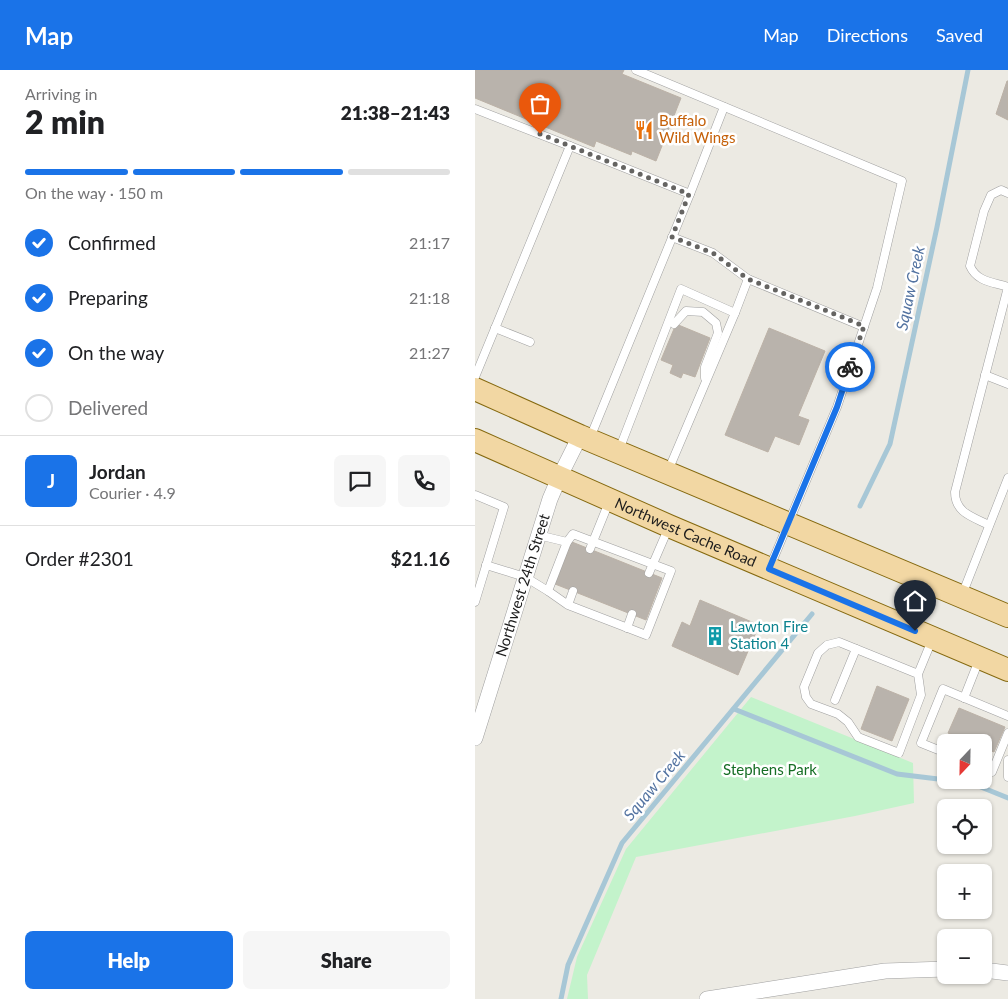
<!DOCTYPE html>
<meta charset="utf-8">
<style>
body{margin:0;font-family:Lato,sans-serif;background:#f6f6f6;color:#202124;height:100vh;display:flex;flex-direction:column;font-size:19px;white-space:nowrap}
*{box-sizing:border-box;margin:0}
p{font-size:16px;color:#757577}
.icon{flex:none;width:28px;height:28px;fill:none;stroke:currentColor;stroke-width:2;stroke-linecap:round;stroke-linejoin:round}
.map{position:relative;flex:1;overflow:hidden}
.side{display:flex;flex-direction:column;background:#fff;width:475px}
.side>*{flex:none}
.needle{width:32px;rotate:202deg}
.controls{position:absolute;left:462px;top:664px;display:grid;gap:10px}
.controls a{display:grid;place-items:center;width:55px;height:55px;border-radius:8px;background:#fff;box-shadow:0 1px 4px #0004;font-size:25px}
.pin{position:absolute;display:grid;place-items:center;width:42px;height:42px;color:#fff;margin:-51px -21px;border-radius:50% 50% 50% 0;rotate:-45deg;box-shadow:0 0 5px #0007}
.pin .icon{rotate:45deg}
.courier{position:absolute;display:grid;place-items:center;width:50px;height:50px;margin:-25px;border:4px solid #1a73e8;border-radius:50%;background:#fff;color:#222;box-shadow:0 1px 6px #0007}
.overview em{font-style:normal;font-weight:800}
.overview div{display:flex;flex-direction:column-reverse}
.overview{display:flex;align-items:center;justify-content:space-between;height:85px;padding:0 25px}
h1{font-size:32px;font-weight:800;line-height:38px}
.bar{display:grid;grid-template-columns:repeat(4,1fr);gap:8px 5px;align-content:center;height:60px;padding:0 25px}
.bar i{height:6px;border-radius:4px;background:#e0e0e0}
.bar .current{background:#1a73e8}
.bar p{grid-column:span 4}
.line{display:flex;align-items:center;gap:12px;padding:0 25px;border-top:1px solid #e0e0e0}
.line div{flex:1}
.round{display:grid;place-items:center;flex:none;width:52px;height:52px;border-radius:8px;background:#f6f6f6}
ol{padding:0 25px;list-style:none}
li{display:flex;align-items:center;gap:15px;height:55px}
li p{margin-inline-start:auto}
li .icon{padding:5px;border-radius:50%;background:#1a73e8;color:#fff;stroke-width:4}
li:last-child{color:#757577}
li i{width:28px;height:28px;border:2px solid #e0e0e0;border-radius:50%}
.primary-button{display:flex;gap:10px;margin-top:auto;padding:10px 25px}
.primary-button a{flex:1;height:58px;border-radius:8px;background:#1a73e8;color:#fff;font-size:20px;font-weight:800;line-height:58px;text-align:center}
.primary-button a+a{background:#f6f6f6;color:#202124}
header{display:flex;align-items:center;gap:30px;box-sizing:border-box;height:70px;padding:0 25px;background:#1a73e8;color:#fff}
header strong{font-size:24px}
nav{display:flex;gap:28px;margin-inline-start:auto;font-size:18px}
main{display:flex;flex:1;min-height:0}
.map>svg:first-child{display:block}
</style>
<header>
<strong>Map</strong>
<nav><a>Map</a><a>Directions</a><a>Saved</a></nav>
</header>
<main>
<section class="side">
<div class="overview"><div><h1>2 min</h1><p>Arriving in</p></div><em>21:38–21:43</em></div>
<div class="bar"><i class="current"></i><i class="current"></i><i class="current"></i><i></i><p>On the way · 150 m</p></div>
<ol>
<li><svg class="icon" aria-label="check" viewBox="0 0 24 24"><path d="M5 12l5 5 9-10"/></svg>Confirmed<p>21:17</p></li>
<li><svg class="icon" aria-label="check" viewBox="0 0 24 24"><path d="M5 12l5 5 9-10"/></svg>Preparing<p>21:18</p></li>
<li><svg class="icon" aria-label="check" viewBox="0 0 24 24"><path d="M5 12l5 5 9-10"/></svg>On the way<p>21:27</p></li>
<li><i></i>Delivered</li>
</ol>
<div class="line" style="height:90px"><b class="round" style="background:#1a73e8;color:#fff">J</b><div><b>Jordan</b><p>Courier · 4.9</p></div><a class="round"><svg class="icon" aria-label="chat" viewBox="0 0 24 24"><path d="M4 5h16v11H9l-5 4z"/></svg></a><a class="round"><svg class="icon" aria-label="phone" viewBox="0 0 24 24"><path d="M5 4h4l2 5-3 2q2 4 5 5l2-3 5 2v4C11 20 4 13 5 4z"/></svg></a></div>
<div class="line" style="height:65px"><div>Order #2301</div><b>$21.16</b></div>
<div class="primary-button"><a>Help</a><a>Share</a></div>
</section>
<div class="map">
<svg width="533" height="929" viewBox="0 0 533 929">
<rect width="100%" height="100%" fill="#eceae3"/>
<polygon fill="#c3f3cb" points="276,627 438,693 439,733 380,746 161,787 112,905 113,929 92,929 102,887 151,779"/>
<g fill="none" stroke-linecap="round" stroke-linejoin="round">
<g stroke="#a7c7d6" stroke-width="5">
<polyline points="385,436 415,374 462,157 493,0"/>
<polyline points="259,639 422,704 496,713 533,728"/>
<polyline points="86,929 93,895 147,773 337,544"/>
</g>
</g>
<g fill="#b9b3ac" stroke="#bcb2a7">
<polygon points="0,0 149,0 147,4 206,28 181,91 157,81 156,85 121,71 119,77 0,28"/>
<polygon points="532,11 533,11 533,50 521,44"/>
<polygon points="201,254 235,268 220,307 208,303 206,308 195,303 198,295 186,290"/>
<polygon points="294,258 350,281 323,346 334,350 324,375 300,366 293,382 250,365"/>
<polygon points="97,472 187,508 171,550 80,514"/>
<polygon points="225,530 284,555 263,605 197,576 207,552 215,556"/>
<polygon points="402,616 434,629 417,671 386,659"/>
<polygon points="484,638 530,657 519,682 509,678 509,672 496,672 473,663"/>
</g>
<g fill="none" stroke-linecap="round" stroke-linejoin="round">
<g stroke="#a0a0a0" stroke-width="9">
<g id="service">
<polyline points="161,0 427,111 402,218 362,337 295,497"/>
<polyline points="0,39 95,76 0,307"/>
<polyline points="95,76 215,124 115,368"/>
<polyline points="215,124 249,37"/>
<polyline points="197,167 238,183 273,209 389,257"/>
<polyline points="260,243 273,209"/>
<polyline points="199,254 211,241 228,242 241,253 243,263 230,297 230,308"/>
<polyline points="20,258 55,272"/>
<polyline points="510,305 533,314"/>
<polyline points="144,380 206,219 260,243 193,401"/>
<polyline points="0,425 29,437 0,532"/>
<path d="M514,455c-16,-8 -34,-12 -34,-33l53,-205c-15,-5 -31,-5 -38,-21l14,-55 7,-16 10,-5 7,3"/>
<polyline points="63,465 92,472"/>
<polyline points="115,479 134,432"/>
<polyline points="11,495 50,507 73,521"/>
<polyline points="174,503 193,459"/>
<polyline points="487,525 533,408"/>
<polyline points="93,535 73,521 92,472 98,464 196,501 171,565 93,535 98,521"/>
<polyline points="152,558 157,544"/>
<polyline points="443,604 364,572 352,575 343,583 329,617 331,627 336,634 363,644 373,652 383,667 424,683 446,625 443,604 457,570"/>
<polyline points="489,628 504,590"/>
<polyline points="360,630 381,579"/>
<polyline points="471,683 446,673 468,619 533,646"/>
<polyline points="533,690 533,707"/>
<polyline points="509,698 517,702 533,663"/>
</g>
</g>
<g stroke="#a0a0a0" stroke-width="16">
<g id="minor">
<path id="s1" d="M0,668l75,-239 9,-21 21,-42"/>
<polyline points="509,900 533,903"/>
<polyline points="232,929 410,901 471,899"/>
</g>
</g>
<g stroke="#85690f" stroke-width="24">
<g id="primary">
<polyline points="0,319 105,366 533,546"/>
<path id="s2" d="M0,370l194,86 339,144"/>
</g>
</g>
<use href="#service" stroke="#fff" stroke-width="8"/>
<use href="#minor" stroke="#fff" stroke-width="15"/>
<use href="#primary" stroke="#f2d7a3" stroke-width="22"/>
</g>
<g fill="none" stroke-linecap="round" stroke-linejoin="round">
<polyline stroke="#656462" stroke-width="5" stroke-dasharray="0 9" points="65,64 214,124 197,167 238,183 273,209 389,256 375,297"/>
<polyline stroke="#1a73e8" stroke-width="6" points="375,297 362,337 294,499 440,561"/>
</g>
<defs>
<g id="restaurant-bare" transform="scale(1.5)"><path d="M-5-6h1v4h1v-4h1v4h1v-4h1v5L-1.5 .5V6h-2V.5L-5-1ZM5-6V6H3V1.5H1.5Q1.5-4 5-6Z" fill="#e8710a" stroke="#fff" stroke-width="2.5" paint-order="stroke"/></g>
<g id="building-bare" transform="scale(1.5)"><path d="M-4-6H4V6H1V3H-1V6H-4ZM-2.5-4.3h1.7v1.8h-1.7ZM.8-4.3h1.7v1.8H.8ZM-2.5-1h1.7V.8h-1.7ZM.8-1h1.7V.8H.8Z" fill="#0f9aa8" stroke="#fff" stroke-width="2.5" paint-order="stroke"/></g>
</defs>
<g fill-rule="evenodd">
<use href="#restaurant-bare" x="169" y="60"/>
<use href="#building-bare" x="240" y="566"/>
</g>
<g text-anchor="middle" stroke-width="5" stroke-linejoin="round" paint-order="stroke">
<g font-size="15" fill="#c56008" stroke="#fff" text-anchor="start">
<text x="184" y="56">Buffalo<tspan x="184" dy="17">Wild Wings</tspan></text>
</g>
<g font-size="15" fill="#1c1c1c" stroke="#fff">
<text dy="5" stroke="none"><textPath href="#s2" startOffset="230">Northwest Cache Road</textPath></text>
<text dy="5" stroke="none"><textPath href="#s1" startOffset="160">Northwest 24th Street</textPath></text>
</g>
<g font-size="15" fill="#0d838f" stroke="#fff" text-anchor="start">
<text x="255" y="562">Lawton Fire<tspan x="255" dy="17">Station 4</tspan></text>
</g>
<g font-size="15" fill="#166e25" stroke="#fff">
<text x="295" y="705">Stephens Park</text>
</g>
<g font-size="16" font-style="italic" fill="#5373a1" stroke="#fff">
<text transform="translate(435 218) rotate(-78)" y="6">Squaw Creek</text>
<text transform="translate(179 715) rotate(-50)" y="6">Squaw Creek</text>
</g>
</g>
</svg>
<div class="controls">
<a><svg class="needle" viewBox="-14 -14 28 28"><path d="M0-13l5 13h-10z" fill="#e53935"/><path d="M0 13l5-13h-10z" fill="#757577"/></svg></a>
<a><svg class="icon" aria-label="locate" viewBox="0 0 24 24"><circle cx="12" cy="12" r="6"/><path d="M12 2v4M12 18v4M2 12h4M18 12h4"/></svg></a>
<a>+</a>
<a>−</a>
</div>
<div class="pin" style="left:65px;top:64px;background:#ea580c"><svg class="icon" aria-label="bag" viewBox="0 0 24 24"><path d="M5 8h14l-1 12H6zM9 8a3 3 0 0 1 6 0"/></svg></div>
<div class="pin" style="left:440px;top:561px;background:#1f2937"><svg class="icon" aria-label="home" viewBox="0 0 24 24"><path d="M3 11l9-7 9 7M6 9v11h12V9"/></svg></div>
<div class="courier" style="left:375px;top:297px"><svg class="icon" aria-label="bike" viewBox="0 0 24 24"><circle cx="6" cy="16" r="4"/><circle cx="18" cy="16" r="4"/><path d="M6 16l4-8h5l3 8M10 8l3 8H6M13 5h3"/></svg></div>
</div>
</main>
